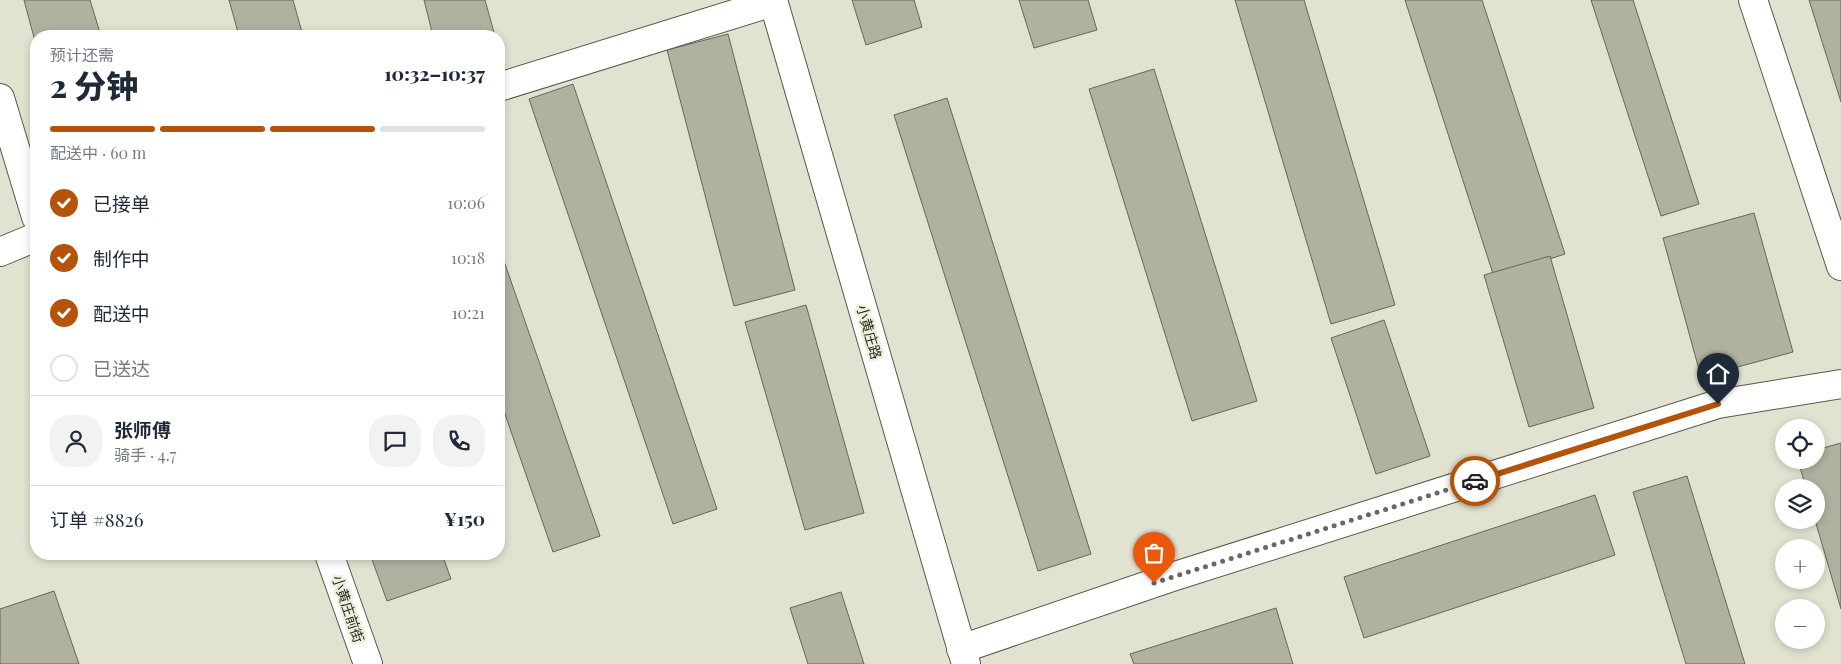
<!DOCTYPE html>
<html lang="zh">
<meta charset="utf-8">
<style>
body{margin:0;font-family:"Playfair Display","Noto Sans SC",serif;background:#f2f2f3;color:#1f2937;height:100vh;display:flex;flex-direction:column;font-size:19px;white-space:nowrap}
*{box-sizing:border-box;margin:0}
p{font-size:16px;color:#747a83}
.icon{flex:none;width:28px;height:28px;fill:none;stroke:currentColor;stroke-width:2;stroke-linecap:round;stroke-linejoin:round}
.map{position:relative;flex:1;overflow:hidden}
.drawer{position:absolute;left:30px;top:30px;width:475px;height:530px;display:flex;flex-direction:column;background:#fff;border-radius:20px;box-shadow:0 2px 8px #0003}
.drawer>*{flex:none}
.fabs{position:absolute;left:1775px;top:419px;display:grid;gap:10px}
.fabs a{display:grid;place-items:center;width:50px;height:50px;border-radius:50%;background:#fff;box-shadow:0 2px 8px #0003;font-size:25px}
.pin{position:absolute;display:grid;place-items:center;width:42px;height:42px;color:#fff;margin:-51px -21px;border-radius:50% 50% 50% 0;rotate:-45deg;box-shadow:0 0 5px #0007}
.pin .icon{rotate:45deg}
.courier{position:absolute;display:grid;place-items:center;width:50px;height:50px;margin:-25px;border:4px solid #b45309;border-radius:50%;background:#fff;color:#222;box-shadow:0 1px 6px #0007}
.summary em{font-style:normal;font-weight:800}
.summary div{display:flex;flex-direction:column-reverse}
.summary{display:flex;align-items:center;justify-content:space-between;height:85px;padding:0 20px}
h1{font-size:32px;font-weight:800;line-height:38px}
.bar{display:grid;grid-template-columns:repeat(4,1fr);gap:8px 5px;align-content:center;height:60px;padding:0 20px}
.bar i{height:6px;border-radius:4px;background:#e0e1e3}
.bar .active{background:#b45309}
.bar p{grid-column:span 4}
.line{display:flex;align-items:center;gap:12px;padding:0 20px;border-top:1px solid #e0e1e3}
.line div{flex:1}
.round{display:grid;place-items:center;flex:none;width:52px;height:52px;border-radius:20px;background:#f2f2f3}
ol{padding:0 20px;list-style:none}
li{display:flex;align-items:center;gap:15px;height:55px}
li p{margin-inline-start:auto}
li .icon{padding:5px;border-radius:50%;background:#b45309;color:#fff;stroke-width:4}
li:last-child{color:#747a83}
li i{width:28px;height:28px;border:2px solid #e0e1e3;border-radius:50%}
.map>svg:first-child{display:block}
</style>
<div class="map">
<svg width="1841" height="664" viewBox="0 0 1841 664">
<rect width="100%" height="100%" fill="#e2e2d0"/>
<g fill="#b1b1a0" stroke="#676657">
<polygon points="24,0 90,0 101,36 36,36 36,45"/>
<polygon points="229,0 293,0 303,36 239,36"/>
<polygon points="424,0 485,0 495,36 433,36"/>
<polygon points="852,0 914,0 922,27 866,45"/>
<polygon points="1019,0 1088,0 1097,30 1034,48"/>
<polygon points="1235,0 1304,0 1395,305 1331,324"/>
<polygon points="1405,0 1482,0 1565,254 1494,277"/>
<polygon points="1591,0 1633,0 1699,204 1661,216"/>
<polygon points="1809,0 1841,0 1841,102"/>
<polygon points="728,34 795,290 734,306 667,50"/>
<polygon points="1154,69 1257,401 1192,421 1089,89"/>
<polygon points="573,84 717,509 673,524 529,99"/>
<polygon points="947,98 1091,554 1038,571 894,115"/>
<polygon points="1754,213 1793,352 1701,377 1663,238"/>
<polygon points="499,247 600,536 553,552 499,397"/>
<polygon points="1550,256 1594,408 1529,427 1484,275"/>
<polygon points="806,305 864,513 805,530 745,322"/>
<polygon points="1384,320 1430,456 1376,474 1331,338"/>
<polygon points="1841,443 1841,609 1815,520 1816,488 1806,488 1798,460 1816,460 1816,450"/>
<polygon points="1687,476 1745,664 1686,664 1633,492"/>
<polygon points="1595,495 1615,555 1364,638 1344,577"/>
<polygon points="370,554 442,554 451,579 387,601"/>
<polygon points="54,591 79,664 0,664 0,609"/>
<polygon points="841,592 864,664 808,664 790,608"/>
<polygon points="1276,608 1293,664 1134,664 1130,654"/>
</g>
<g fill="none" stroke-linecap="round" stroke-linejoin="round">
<g stroke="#59594a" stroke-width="30">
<g id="street">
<polyline points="773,0 966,664"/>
<polyline points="1753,0 1841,266"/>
<polyline points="499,87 773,2"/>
<polyline points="0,98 36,217"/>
<polyline points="0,252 36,237"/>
<polyline points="329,554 368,664"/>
<polyline points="961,649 1172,577 1718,404 1841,384"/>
</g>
</g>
<use href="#street" stroke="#fff" stroke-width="28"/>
</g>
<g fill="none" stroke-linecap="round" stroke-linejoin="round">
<polyline stroke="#69685e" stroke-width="5" stroke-dasharray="0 9" points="1154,583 1475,481"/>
<polyline stroke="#b45309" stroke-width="6" points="1475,481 1718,404"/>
</g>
<g text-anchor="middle" stroke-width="5" stroke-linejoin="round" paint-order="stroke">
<g font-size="14" fill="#282721" stroke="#efefdd">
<text transform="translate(869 332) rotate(74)" y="5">小黄庄路</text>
<text transform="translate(348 609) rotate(71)" y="5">小黄庄前街</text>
</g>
</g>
</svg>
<div class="fabs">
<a><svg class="icon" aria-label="locate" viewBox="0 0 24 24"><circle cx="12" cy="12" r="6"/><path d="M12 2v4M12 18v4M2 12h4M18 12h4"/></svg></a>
<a><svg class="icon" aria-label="layers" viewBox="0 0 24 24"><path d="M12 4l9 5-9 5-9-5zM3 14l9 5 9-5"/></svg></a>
<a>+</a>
<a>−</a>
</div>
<div class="pin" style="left:1154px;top:583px;background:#ea580c"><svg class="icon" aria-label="bag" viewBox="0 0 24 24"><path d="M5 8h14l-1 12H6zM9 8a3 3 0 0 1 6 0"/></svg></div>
<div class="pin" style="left:1718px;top:404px;background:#1f2937"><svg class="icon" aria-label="home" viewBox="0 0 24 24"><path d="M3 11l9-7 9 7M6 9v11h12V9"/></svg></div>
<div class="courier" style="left:1475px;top:481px"><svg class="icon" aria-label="car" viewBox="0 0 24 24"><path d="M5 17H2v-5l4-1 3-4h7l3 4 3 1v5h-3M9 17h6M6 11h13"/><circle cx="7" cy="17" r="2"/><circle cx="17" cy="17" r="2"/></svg></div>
<section class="drawer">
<div class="summary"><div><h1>2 分钟</h1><p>预计还需</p></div><em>10:32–10:37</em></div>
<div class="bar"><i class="active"></i><i class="active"></i><i class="active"></i><i></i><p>配送中 · 60 m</p></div>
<ol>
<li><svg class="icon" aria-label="check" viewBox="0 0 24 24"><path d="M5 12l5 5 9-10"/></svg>已接单<p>10:06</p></li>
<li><svg class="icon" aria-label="check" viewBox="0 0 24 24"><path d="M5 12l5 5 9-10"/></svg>制作中<p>10:18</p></li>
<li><svg class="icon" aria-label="check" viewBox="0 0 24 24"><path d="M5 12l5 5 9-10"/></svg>配送中<p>10:21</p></li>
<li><i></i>已送达</li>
</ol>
<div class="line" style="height:90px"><a class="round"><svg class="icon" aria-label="person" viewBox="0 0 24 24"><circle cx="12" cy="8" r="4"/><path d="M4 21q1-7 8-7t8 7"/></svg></a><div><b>张师傅</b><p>骑手 · 4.7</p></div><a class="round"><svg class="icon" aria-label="chat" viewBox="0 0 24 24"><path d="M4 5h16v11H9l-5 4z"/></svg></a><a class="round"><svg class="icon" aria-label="phone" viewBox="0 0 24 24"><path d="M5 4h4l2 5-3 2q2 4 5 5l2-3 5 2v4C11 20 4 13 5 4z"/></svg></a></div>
<div class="line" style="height:65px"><div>订单 #8826</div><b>¥150</b></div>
</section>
</div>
